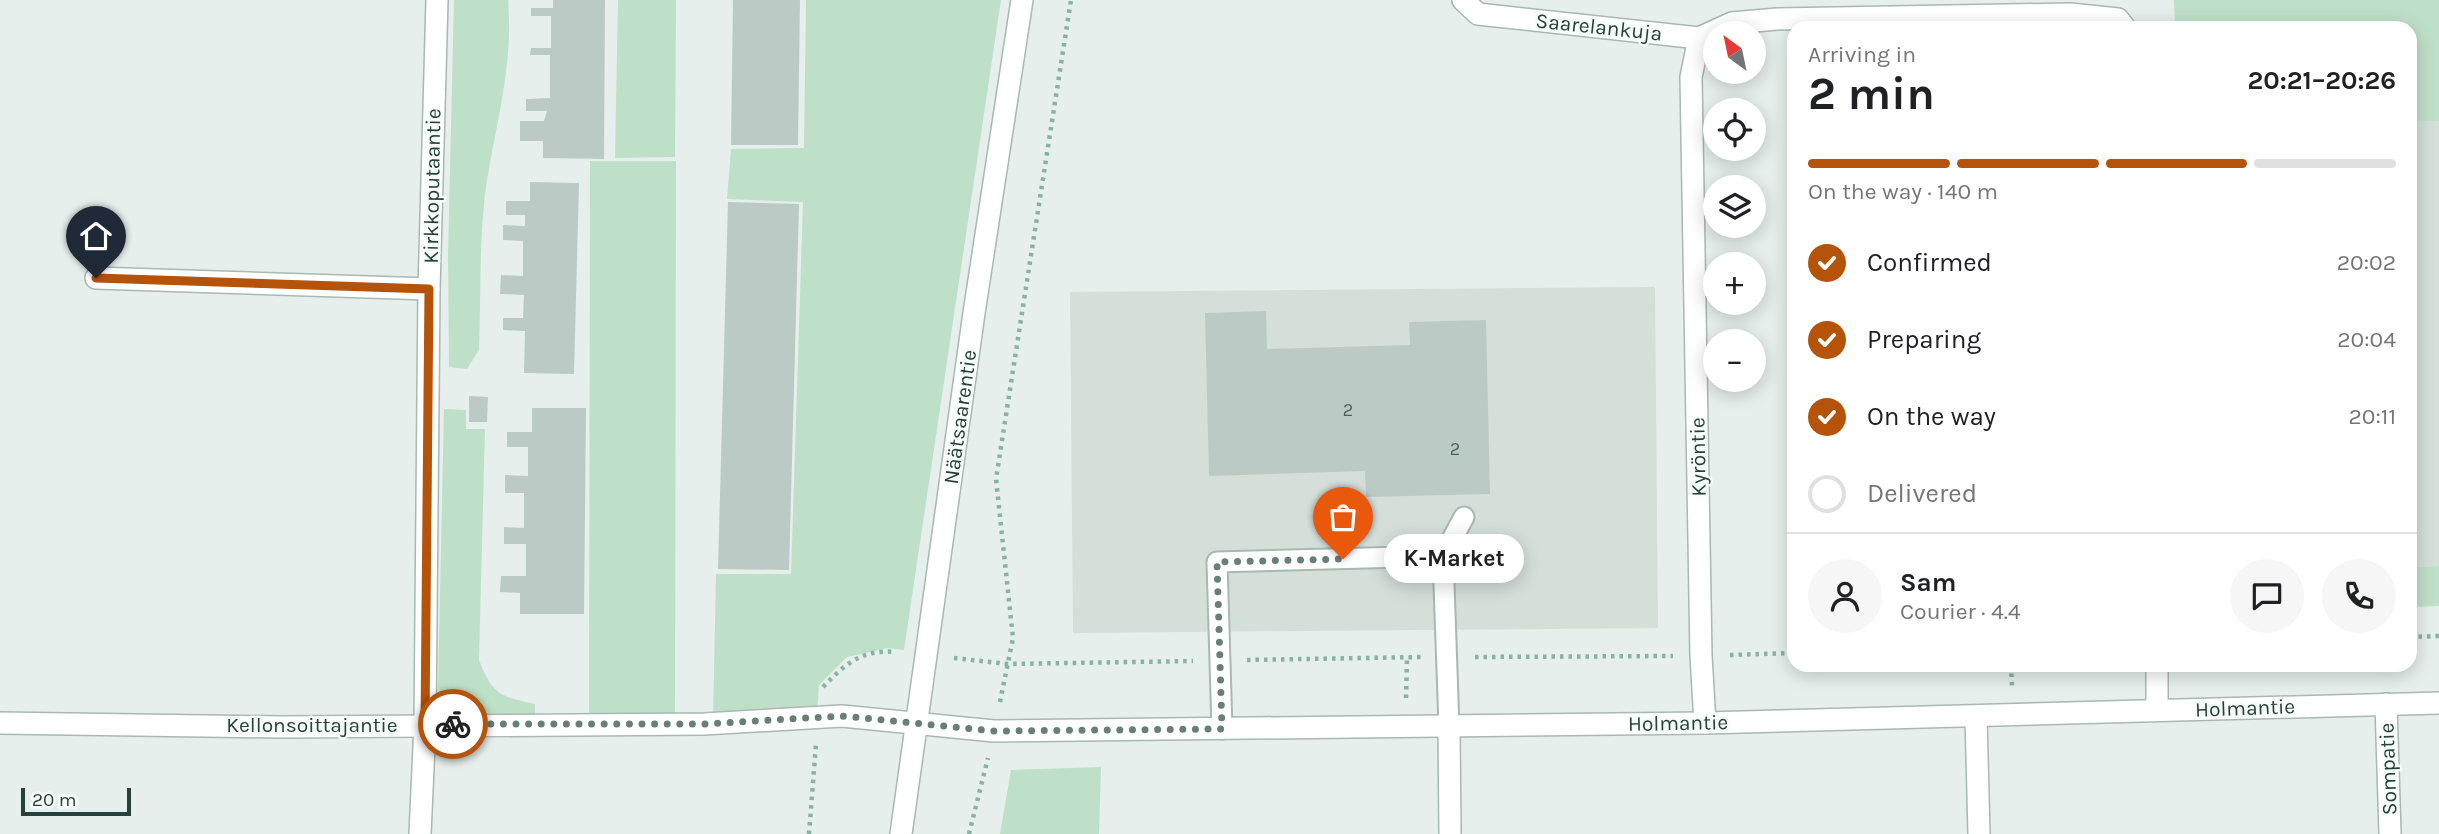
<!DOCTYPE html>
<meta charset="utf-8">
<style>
body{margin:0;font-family:Karla,sans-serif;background:#f6f6f6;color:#202124;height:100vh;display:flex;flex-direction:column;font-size:26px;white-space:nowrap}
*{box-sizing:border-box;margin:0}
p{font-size:23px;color:#757577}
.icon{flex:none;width:38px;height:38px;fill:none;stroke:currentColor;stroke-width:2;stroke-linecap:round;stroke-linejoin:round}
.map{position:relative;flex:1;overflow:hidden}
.panel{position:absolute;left:1787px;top:21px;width:630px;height:651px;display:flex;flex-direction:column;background:#fff;border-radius:21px;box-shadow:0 4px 18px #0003}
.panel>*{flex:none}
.needle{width:46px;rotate:327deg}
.fabs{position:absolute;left:1703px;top:21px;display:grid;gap:14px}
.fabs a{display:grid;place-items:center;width:63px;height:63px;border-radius:50%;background:#fff;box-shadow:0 4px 18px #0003;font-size:35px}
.scale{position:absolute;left:21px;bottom:18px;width:110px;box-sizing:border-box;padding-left:7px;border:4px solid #24423a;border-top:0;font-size:19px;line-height:24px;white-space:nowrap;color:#24423a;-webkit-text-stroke:5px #f7fbf9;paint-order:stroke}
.pin{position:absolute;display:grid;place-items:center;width:60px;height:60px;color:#fff;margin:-72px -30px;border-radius:50% 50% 50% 0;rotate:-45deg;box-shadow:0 0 7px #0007}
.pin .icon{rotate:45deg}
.courier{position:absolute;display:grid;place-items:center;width:70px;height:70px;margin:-35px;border:5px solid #b45309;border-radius:50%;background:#fff;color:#222;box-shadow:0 2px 9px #0007}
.bubble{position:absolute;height:49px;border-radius:24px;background:#fff;box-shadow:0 4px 18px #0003;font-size:23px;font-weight:700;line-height:49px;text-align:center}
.headline em{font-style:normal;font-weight:700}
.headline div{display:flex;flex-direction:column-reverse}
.headline{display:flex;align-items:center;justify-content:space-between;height:119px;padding:0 21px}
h1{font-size:46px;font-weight:700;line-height:52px}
.bar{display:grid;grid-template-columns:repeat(4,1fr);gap:10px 7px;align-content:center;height:84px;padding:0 21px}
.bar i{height:9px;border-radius:5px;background:#e0e0e0}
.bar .current{background:#b45309}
.bar p{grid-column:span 4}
.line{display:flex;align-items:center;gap:18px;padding:0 21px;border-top:2px solid #e0e0e0}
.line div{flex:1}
.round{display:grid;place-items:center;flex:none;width:74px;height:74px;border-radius:37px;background:#f6f6f6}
ol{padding:0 21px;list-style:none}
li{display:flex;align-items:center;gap:21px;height:77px}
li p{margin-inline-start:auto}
li .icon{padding:7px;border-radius:50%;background:#b45309;color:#fff;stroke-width:4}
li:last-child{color:#757577}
li i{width:38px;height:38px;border:4px solid #e0e0e0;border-radius:50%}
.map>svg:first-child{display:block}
</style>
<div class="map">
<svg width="2439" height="834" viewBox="0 0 2439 834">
<rect width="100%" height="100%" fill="#e6efeb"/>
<g fill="#d4dfda">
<polygon points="2439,121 2439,566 2410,567 2410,122"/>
<polygon points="1655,287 1658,628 1073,633 1070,292"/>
</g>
<g fill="#bfe0c8">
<path d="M454,0h54c6,68 -14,129 -23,195 -6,51 -4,104 -6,155l-12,19 -18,-2 -1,-113z"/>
<polygon points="618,0 676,0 675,157 615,158"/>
<polygon points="806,0 1001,0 904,650 888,648 847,657 819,685 817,714 713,718 716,574 791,574 803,202 727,199 731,149 804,148"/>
<polygon points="2174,0 2439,0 2439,121 2410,122 2410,28 2175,28"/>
<polygon points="590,161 676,161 675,713 589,713"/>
<path d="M444,409l22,1v19h19l-6,231c14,35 20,36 56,44v14l-79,1 -8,-7 -10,-25z"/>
<polygon points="2439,566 2439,606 2410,607 2410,567"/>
<polygon points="1101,767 1099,834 1000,834 1011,770"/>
</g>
<g fill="#bbcac4">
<polygon points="553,0 605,0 604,159 543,158 543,141 520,141 520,121 544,121 547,111 526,111 526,99 550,98 550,55 530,55 531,48 551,48 551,16 531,16 531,8 553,8"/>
<polygon points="733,0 800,0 798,145 731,145"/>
<polygon points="530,182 579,183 574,374 524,373 525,331 503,330 503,318 523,318 524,295 500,294 501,275 523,276 523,241 503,240 503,225 525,226 525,215 506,215 506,201 530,201"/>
<polygon points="728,202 799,204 789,570 718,569"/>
<polygon points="1266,311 1267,349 1410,345 1409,322 1486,320 1490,494 1366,497 1365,471 1209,476 1205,313"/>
<polygon points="469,396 488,397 487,422 469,422"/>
<polygon points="532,408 586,408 584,614 520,614 520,593 500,592 501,576 526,576 526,544 504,544 504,527 524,528 524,493 505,493 505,475 528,476 528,447 507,447 507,432 532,432"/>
</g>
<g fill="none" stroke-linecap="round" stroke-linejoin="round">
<g stroke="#a8b8b2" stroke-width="23">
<g id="service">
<polyline points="1443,556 1464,517"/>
<polyline points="1222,729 1217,562 1443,556 1449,727"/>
</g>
</g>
<g stroke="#a8b8b2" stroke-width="24">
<g id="minor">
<polyline points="1463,0 1478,14 1699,38"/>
<polyline points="96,278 429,289"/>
<polyline points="2157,665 2157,710"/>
<polyline points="2386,704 2390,834"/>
<polyline points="1976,717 1979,834"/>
<polyline points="0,723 281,727 704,724 842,716 994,731 1705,723 2439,703"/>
<polyline points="1705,723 1701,656 1691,77 1699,38 1732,23 1777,19 2070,14 2118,19 2125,28"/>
<polyline points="1449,727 1450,834"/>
<polyline points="420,834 425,724 429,289 437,0"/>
</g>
</g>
<g stroke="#a8b8b2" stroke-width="24">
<polyline id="tertiary" points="901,834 974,313 1022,0"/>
</g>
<g stroke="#86b3a5" stroke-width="4.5" stroke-dasharray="3.5 5" stroke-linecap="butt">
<polyline points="2410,637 2439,636"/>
<polyline points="1730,655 1794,653"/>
<polyline points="1475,657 1673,656"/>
<polyline points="954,658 1008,664 1193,661"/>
<polyline points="1247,660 1421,657"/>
<polyline points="2011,665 2012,686"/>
<path d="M823,687c22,-23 39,-38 73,-35"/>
<polyline points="1406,698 1407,658"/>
<polyline points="1000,702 1013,638 996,479 1071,0"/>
<polyline points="809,834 816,744"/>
<polyline points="969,834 988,758"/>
</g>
<use href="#service" stroke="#fff" stroke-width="19"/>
<use href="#minor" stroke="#fff" stroke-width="21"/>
<use href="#tertiary" stroke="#fff" stroke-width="21"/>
</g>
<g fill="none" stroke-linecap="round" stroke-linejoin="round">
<polyline stroke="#687f78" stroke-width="7" stroke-dasharray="0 12.6" points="453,724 704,724 842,716 994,731 1222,729 1217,562 1343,559"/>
<polyline stroke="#b45309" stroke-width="9" points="96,278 429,289 425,724 453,724"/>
</g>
<g text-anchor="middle" stroke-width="5" stroke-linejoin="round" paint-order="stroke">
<g font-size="18" fill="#4a645c">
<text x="1348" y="416">2</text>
<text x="1455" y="455">2</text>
</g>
<g font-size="21" fill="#24423a" stroke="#f7fbf9">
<text transform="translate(1599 27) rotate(6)" y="7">Saarelankuja</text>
<text transform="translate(432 186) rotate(-89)" y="7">Kirkkoputaantie</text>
<text transform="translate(960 417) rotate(-82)" y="7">Näätsaarentie</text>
<text transform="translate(1698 457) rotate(-91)" y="7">Kyröntie</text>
<text transform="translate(2245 708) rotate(-2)" y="7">Holmantie</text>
<text transform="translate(1678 723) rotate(-1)" y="7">Holmantie</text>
<text x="312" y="732">Kellonsoittajantie</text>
<text transform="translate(2388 769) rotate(-92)" y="7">Sompatie</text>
</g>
</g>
</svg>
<div class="fabs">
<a><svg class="needle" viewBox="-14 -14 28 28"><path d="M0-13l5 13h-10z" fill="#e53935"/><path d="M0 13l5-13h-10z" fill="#757577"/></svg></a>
<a><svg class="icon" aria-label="locate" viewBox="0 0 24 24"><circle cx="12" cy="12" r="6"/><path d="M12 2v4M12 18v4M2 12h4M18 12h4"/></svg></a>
<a><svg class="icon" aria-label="layers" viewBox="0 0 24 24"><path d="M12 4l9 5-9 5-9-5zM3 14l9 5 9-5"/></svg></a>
<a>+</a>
<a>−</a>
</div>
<div class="scale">20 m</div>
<div class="pin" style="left:1343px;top:559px;background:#ea580c"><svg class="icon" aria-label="bag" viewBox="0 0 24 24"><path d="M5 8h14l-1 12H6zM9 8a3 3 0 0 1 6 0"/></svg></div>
<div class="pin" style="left:96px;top:278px;background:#1f2937"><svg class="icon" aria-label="home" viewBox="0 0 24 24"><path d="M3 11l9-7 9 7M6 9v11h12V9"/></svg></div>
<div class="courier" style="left:453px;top:724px"><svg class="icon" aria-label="bike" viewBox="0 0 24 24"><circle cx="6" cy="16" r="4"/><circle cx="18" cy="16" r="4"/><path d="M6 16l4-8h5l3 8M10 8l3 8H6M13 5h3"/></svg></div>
<div class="bubble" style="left:1384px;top:534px;width:140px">K-Market</div>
<section class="panel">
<div class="headline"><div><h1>2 min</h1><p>Arriving in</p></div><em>20:21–20:26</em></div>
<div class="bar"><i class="current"></i><i class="current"></i><i class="current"></i><i></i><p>On the way · 140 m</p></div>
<ol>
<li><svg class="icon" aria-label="check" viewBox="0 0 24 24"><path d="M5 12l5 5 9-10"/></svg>Confirmed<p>20:02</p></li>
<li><svg class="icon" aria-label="check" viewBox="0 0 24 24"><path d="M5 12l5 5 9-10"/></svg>Preparing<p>20:04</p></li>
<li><svg class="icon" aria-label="check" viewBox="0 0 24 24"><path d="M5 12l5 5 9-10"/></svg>On the way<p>20:11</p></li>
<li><i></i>Delivered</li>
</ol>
<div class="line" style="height:126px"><a class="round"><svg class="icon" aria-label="person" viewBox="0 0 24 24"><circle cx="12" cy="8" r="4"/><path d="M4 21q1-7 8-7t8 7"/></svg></a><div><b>Sam</b><p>Courier · 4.4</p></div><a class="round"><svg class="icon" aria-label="chat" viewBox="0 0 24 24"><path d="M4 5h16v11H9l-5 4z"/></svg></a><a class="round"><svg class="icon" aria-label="phone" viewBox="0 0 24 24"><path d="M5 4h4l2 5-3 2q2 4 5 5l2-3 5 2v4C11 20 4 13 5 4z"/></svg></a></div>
</section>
</div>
